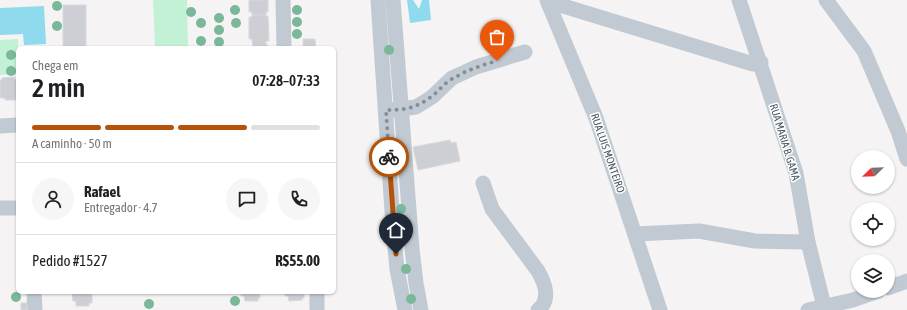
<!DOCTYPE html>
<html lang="pt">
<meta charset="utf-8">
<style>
body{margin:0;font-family:"Asap Condensed",sans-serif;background:#f6f6f6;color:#202124;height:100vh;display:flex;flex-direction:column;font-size:15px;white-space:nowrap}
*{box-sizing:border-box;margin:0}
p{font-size:13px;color:#757577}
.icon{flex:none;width:22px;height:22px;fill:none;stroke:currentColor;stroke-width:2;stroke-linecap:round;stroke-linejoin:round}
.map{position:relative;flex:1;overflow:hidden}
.drawer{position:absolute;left:16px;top:46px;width:320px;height:248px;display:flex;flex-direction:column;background:#fff;border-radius:6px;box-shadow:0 1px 3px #0004}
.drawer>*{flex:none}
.needle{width:26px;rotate:247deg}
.tools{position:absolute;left:851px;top:150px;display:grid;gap:8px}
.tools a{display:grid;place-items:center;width:44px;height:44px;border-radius:50%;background:#fff;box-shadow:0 1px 3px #0004;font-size:20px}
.pin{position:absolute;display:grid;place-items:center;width:34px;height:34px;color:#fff;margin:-41px -17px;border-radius:50% 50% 50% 0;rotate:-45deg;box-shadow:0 0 4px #0007}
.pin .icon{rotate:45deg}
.courier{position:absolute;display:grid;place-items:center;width:40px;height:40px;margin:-20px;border:3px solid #b45309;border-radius:50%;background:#fff;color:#222;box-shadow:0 1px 5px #0007}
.summary em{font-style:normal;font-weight:600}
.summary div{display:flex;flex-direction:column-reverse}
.summary{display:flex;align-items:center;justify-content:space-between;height:68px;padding:0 16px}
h1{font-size:26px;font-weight:600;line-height:30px}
.bar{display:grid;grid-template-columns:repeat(4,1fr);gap:6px 4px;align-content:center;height:48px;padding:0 16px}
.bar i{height:5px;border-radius:3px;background:#e0e0e0}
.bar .selected{background:#b45309}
.bar p{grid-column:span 4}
.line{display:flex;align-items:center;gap:10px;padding:0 16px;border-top:1px solid #e0e0e0}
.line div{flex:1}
.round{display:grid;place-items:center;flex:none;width:42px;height:42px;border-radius:21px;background:#f6f6f6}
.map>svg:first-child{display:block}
</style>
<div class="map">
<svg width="907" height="310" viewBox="0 0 907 310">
<rect width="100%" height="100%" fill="#f5f3f3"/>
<g fill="#c3f1d5">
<polygon points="153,0 187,0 188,46 155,47"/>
<polygon points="18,39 18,74 0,75 0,40"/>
</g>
<g fill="#90daee">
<polygon points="407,0 413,0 419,9 422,0 429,0 431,20 410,23"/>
<polygon points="44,6 46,44 24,45 23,34 0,35 0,8"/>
</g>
<g fill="#cdcfd5" stroke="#d7d9de">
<polygon points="249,0 268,0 268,12 266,12 266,15 252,15 252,12 249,12"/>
<rect x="63" y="5" width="23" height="42"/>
<polygon points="252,15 266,15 266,17 268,16 269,41 266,41 266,45 268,45 268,48 253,48 252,39 249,39 249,17 252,17"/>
<polygon points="303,39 315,39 316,48 303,48"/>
<polygon points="14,77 14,79 18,79 18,97 16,97 16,100 5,100 5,98 0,98 0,80 2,80 2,78"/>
<polygon points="450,140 451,143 456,142 460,161 418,170 413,147"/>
<polygon points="72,292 92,292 92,303 89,303 89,306 76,306 76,301 73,301"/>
<polygon points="241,292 260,292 260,298 258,298 258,301 245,301 244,296 241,296"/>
<polygon points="285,292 304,292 304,298 302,298 302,300 289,301 288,296 285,296"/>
<rect x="21" y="303" width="6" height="7"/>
</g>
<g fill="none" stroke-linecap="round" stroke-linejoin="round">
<g stroke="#c1cad2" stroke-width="15">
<polyline points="283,0 284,48"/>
<polyline points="378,0 393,226 397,269 405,310"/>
<polyline points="393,0 412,249 416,283 421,310"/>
<polyline points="547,0 596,118 660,310"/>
<polyline points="739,0 796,173 808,242 825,310"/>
<polyline points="826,0 864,51 898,131 907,159"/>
<polyline points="549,5 560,5 753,64 761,62"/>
<polyline points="392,110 416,107 432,97 452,78 476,67 525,52"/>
<polyline points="0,126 18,125"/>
<path d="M483,183l9,26 46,62c7,12 13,29 0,39"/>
<polyline points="0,208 18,208"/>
<polyline points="635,234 699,231 755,241 808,242"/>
<polyline points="888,288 907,281"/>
<polyline points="34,292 35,310"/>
<polyline points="317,292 317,310"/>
<polyline points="808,310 853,300 878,291"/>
</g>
</g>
<g fill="#7bb799">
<circle cx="57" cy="6" r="5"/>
<circle cx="235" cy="10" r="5"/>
<circle cx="297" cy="10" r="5"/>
<circle cx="191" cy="12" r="5"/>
<circle cx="219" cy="18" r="5"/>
<circle cx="297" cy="22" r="5"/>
<circle cx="201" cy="23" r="5"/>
<circle cx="236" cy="23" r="5"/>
<circle cx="57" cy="26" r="5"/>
<circle cx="219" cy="30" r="5"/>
<circle cx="297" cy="34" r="5"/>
<circle cx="201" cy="41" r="5"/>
<circle cx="219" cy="42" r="5"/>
<circle cx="389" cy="50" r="5"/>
<circle cx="11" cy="55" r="5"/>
<circle cx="11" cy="71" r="5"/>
<circle cx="401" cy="209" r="5"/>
<circle cx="406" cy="269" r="5"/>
<circle cx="16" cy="297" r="5"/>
<circle cx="411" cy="299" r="5"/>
<circle cx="235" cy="301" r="5"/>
<circle cx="149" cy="304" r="5"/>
</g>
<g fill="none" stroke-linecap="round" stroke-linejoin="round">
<path stroke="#868d94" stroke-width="4" stroke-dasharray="0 7.2" d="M389,157l-3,-47c22,0 34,-3 51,-18 5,-5 10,-11 17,-14 13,-8 28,-13 43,-17"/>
<polyline stroke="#b45309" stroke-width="5" points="389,157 396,254"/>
</g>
<g text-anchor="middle" stroke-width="3" stroke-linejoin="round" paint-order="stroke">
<g font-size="11" fill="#4a5661" stroke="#fff">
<text transform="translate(785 142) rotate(73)" y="4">RUA MARIA B. GAMA</text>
<text transform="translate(608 153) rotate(71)" y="4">RUA LUIS MONTEIRO</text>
</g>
</g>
</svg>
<div class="tools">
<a><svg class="needle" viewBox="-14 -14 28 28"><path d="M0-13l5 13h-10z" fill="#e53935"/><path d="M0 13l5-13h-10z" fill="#757577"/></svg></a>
<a><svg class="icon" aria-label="locate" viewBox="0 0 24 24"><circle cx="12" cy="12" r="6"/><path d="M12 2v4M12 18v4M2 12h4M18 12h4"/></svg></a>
<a><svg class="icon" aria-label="layers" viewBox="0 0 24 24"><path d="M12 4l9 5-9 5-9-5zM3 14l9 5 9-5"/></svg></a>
</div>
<div class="pin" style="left:497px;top:61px;background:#ea580c"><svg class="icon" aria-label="bag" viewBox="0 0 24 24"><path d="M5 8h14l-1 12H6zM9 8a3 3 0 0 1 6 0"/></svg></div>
<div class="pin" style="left:396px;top:254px;background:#1f2937"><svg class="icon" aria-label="home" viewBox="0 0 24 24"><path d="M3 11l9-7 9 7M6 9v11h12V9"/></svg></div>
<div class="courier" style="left:389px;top:157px"><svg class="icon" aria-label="bike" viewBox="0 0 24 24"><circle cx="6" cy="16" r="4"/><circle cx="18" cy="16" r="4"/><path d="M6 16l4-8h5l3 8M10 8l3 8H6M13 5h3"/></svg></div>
<section class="drawer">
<div class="summary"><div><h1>2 min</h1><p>Chega em</p></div><em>07:28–07:33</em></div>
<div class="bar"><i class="selected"></i><i class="selected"></i><i class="selected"></i><i></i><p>A caminho · 50 m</p></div>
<div class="line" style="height:72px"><a class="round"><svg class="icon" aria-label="person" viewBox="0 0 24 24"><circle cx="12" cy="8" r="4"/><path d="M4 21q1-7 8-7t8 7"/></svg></a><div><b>Rafael</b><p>Entregador · 4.7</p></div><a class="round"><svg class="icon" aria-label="chat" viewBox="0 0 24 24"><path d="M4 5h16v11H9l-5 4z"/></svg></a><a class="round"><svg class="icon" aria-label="phone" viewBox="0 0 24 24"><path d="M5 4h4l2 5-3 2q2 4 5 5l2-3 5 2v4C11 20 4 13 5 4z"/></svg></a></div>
<div class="line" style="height:52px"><div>Pedido #1527</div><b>R$55.00</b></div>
</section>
</div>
